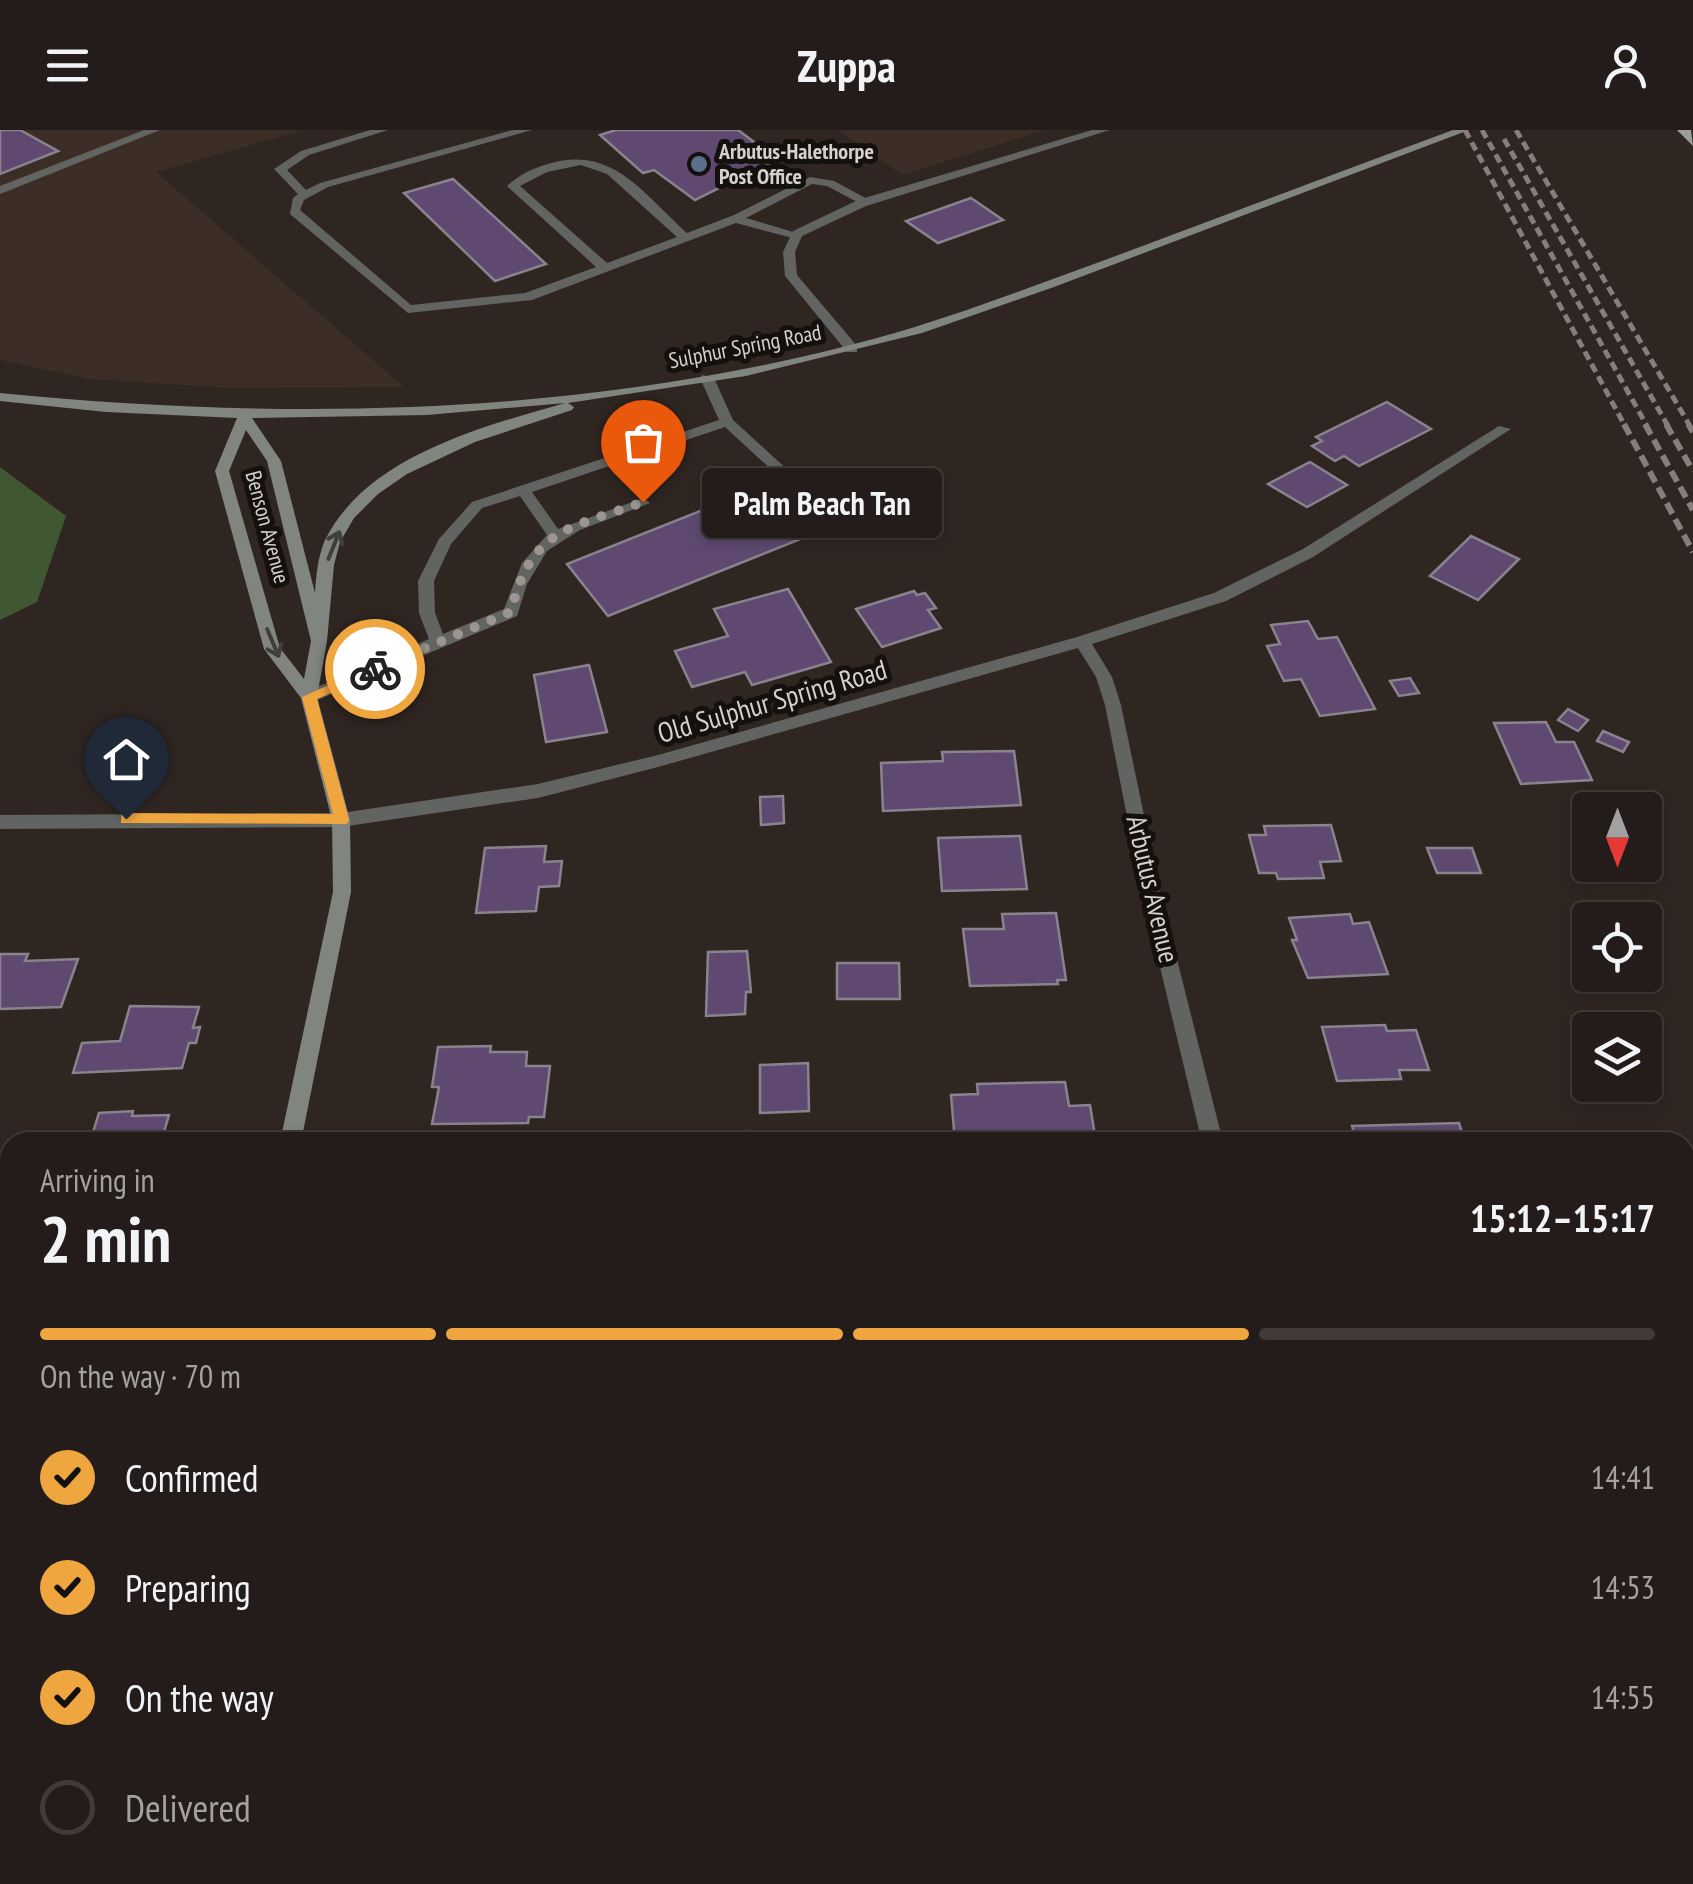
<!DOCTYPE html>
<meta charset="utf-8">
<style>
body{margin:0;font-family:"PT Sans Narrow",sans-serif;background:#2b2523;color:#f1f3f6;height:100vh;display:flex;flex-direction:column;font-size:38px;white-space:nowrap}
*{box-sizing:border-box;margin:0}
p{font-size:32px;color:#a3a1a2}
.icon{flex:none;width:55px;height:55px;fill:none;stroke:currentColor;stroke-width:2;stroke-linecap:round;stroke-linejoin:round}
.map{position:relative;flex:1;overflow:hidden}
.side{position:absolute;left:0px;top:1002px;width:1695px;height:752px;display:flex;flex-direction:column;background:#231c1a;border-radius:30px 30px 0 0;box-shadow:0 5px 15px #0003,0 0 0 2px #403a39}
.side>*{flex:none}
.needle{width:65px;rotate:180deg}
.buttons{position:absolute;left:1572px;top:662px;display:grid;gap:20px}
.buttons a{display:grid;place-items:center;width:90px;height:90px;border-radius:10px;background:#231c1a;box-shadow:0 5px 15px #0003,0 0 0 2px #403a39;font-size:50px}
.pin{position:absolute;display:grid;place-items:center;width:85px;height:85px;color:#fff;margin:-102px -42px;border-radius:50% 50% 50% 0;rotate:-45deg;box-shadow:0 0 10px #0007}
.pin .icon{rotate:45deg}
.courier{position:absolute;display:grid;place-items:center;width:100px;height:100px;margin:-50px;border:8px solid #f0a63f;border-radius:50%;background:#fff;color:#222;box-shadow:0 2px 12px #0007}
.bubble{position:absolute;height:70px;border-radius:10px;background:#231c1a;box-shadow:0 5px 15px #0003,0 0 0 2px #403a39;font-size:32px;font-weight:600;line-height:70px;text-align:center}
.summary em{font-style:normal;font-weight:600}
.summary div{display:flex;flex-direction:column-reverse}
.summary{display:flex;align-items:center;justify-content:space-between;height:170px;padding:0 40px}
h1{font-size:65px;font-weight:600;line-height:75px}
.bar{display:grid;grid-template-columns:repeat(4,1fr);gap:15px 10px;align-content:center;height:120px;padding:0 40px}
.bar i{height:12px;border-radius:8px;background:#403a39}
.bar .current{background:#f0a63f}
.bar p{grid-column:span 4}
ol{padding:0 40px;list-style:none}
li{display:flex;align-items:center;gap:30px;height:110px}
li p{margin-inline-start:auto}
li .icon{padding:10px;border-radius:50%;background:#f0a63f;color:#111;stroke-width:4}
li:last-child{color:#a3a1a2}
li i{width:55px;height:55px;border:5px solid #403a39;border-radius:50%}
header{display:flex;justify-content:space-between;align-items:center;height:130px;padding:0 40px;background:#231c1a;font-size:45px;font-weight:600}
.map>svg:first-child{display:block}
</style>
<header><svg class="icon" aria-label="menu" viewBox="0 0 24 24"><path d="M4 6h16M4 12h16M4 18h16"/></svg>Zuppa<svg class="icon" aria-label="person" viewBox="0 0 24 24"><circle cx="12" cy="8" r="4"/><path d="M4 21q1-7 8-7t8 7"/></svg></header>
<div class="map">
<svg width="1693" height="1754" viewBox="0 0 1693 1754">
<rect width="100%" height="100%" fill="#2f2622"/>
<g fill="#3c2e26">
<polygon points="0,0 303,0 156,42 404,257 229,258 90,249 0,230"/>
<polygon points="838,0 1045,0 902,45"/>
</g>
<polygon fill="#415734" points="0,337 66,386 37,472 0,490"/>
<g fill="#5f4971" stroke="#88838d" stroke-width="2.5">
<polygon points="0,0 20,0 58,21 0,44"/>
<polygon points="616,0 738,0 777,29 695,70 654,40 643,43 600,5"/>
<polygon points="453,49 546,134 495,151 404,63"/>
<polygon points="971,68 1003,90 938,113 906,91"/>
<polygon points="1387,272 1431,299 1359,336 1344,326 1335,331 1312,316 1322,311 1316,307"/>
<polygon points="1310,332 1347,355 1307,377 1268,354"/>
<polygon points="758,358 803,408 608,486 567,434"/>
<polygon points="1471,406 1519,429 1478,470 1430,446"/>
<polygon points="788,459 831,532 752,555 745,542 692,557 675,521 728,506 714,479"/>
<polygon points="914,461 917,465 925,463 936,478 928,480 941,498 882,517 856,479"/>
<polygon points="1308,491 1318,509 1337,507 1375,579 1320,586 1301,549 1284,551 1267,516 1280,514 1271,495"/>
<polygon points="589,535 607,602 546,612 534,545"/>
<polygon points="1410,548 1419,563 1399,566 1390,551"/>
<polygon points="1568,579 1588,590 1578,601 1558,590"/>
<polygon points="1546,592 1556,612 1574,612 1592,650 1521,654 1494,593"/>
<polygon points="1603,601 1629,612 1623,622 1597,611"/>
<polygon points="1014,621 1021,675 883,681 881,633 943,631 942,622"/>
<polygon points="783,666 784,693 761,695 760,667"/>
<polygon points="1331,695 1341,731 1320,732 1324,748 1278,749 1276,743 1259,743 1249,705 1266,705 1264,696"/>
<polygon points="1020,706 1027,759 942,761 938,708"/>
<polygon points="546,716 544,732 562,731 559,756 539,757 536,781 476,783 485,718"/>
<polygon points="1427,718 1472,718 1481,743 1437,743"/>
<polygon points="1056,783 1066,850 1057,850 1058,854 970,856 963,799 1004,799 1002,784"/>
<polygon points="1350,784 1353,794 1369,792 1388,844 1308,848 1292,810 1297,810 1289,788"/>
<polygon points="747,821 751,862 746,862 745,884 706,886 708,822"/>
<polygon points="0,824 28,824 25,831 78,829 61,877 0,879"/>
<polygon points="837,833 899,833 900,869 837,869"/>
<polygon points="130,876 199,877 193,898 200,897 196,913 189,913 182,938 73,943 82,913 120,911"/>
<polygon points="1385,895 1387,901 1416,900 1429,940 1399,940 1401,949 1337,951 1322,897"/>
<polygon points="491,916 490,922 527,922 526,936 550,936 544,987 529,987 528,993 432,994 439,957 432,957 438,917"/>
<polygon points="808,933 809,981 760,983 760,935"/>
<polygon points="1065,952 1069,976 1090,975 1096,1012 955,1012 951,965 978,964 977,954"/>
<polygon points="133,981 132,986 169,985 161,1012 90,1012 99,983"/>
<polygon points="1459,993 1465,1012 1335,1012 1333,1004 1354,1003 1352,996"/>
<polygon points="749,1001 749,1012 723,1012 722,1003"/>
<polygon points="1686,1081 1693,1096 1693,1146 1685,1146"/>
<rect x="0" y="1320" width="10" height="90"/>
<polygon points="6,1462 10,1462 10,1591 0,1595 0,1484"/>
<polygon points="1685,1486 1693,1499 1693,1526 1685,1527"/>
<polygon points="334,1745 452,1745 423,1746 422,1754 333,1754"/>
<rect x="629" y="1745" width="122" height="9"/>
</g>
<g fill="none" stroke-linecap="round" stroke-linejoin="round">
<g fill="#616460" fill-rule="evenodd">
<polygon points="144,0 160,0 0,64 0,56"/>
<path d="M370,0h18l-79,25 -22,15 19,20 14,-7 193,-53h19l-204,57 -24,13 -4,10 111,95 114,-12 71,-26 -89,-81c12,-11 26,-18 41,-22 65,-20 96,31 139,69l47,-18 76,-38 24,4 37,20 -10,3 -34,-18 -15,-2 -66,34 54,16v6l-64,-17 -204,77 -124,13 -118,-99 3,-16 5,-4 -24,-25 27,-18zM581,35l26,9 70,63 -70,26 -87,-77 27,-14z"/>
<path d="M702,245l12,3 19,42 91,83v6h-10l-89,-82 -193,65 26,37 80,-29 5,-2 7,5 -70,27 -33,21 -20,33 -10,32 -202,85h-12v-8l126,-54 -10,-26 -1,-32 21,-42 33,-37 247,-82 -19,-42zM520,366l27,39 -25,28 -18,46 -61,25 -8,-21 -1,-32 17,-37 31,-36z"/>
</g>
<g fill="#616460" fill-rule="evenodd">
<polygon points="1092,0 1110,0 866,76 802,106 795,122 797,145 857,216 857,222 847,222 785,146 783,122 793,101 858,70"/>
<polygon points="1499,296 1511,299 1313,427 1226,471 1092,514 1112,547 1121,575 1160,762 1223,1012 1202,1012 1142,762 1105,575 1096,547 1078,518 658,637 538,668 341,697 0,699 0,685 341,683 538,654 658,625 1077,507 1214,463 1303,419"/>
<polygon points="1368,1745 1396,1745 1398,1754 1370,1754"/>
</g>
<g fill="#81857f" fill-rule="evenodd">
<path d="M1453,0h16l-415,157 -132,46 -176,43 -178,27 6,4 -2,3 -97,32 -68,32 -29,20 -24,24 -14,24 -6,23 -7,76 -10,56 33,123 1,72 -50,250h-21l53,-250 -1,-72 -31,-122 -37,-49 -49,-178 22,-53 -131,-6 -106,-11v-8c293,29 592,23 877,-55 80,-22 158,-53 236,-81 113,-42 226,-85 340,-127zM565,273c-83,24 -198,53 -240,137 -7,16 -9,36 -10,53l-34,-132 -29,-43 175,-3zM246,300l21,31 44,180 -7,38 -24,-31 -51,-177z"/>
<polygon points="118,1745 146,1745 144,1754 116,1754"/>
</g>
<polygon fill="#9a9f97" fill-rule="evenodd" points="1677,0 1691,0 1693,16"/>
<g stroke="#867e7b" stroke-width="5" stroke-dasharray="9 5" stroke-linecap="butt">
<polyline points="1465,0 1625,296"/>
<polyline points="1482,0 1647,296"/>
<polyline points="1516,0 1690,296"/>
<polyline points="1504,9 1668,296"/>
</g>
<g stroke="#867e7b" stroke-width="6" stroke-dasharray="12 6" stroke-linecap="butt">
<polyline points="1624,294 1693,422"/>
<polyline points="1645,294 1693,380"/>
<polyline points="1666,294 1693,341"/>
<polyline points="1688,294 1693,302"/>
</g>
</g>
<defs><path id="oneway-shaft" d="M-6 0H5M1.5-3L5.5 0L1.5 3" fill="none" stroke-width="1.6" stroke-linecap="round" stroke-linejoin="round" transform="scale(2.5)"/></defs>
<g stroke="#403f3b">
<use href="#oneway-shaft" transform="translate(334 415) rotate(-68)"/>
<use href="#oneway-shaft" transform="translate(273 513) rotate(67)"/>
</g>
<polygon fill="#f0a63f" points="375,534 382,539 380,542 317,569 349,690 347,694 121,693 121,685 126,683 333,684 302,567"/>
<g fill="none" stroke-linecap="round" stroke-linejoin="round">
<path stroke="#9c9592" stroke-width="10" stroke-dasharray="0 18" d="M375,539l136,-57c20,-85 59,-83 132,-110"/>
</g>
<circle fill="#5c6f8a" stroke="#14100e" stroke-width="4" cx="699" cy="34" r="10"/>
<g text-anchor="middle" stroke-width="10" stroke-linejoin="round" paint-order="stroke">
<g font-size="22" font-weight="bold" fill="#d7d1ce" stroke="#14100e" text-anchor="start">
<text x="719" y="29">Arbutus-Halethorpe<tspan x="719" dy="25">Post Office</tspan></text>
</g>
<g font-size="22" fill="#d7d1ce" stroke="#14100e">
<text transform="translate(745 216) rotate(-11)" y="8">Sulphur Spring Road</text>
<text transform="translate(268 397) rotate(75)" y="8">Benson Avenue</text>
</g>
<g font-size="28" fill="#d7d1ce" stroke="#14100e">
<text transform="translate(772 571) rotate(-16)" y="10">Old Sulphur Spring Road</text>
<text transform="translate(1153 759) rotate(77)" y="10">Arbutus Avenue</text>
</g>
</g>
</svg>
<div class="buttons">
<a><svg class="needle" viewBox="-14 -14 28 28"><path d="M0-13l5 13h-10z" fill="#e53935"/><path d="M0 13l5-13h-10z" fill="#a3a1a2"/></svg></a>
<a><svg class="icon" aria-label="locate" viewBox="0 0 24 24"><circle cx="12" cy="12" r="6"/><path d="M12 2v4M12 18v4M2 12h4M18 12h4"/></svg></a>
<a><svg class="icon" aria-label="layers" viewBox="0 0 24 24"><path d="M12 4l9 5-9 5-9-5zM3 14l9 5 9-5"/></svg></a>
</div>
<div class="pin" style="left:643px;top:372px;background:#ea580c"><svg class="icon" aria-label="bag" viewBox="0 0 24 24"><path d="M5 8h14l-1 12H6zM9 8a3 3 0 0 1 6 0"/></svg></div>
<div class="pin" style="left:126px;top:689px;background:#1f2937"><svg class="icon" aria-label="home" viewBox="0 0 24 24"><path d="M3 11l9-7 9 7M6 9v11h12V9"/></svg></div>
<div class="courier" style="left:375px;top:539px"><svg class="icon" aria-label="bike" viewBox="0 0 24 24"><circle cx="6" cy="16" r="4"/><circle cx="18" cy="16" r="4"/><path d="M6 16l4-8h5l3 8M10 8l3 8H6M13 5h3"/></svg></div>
<div class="bubble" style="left:702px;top:338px;width:240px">Palm Beach Tan</div>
<section class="side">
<div class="summary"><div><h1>2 min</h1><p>Arriving in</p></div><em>15:12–15:17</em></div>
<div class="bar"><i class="current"></i><i class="current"></i><i class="current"></i><i></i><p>On the way · 70 m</p></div>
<ol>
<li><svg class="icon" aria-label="check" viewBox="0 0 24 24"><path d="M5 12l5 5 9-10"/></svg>Confirmed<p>14:41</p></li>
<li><svg class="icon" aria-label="check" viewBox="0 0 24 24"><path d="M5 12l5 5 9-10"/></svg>Preparing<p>14:53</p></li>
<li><svg class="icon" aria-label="check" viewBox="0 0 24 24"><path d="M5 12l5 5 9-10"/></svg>On the way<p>14:55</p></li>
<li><i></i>Delivered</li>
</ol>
</section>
</div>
